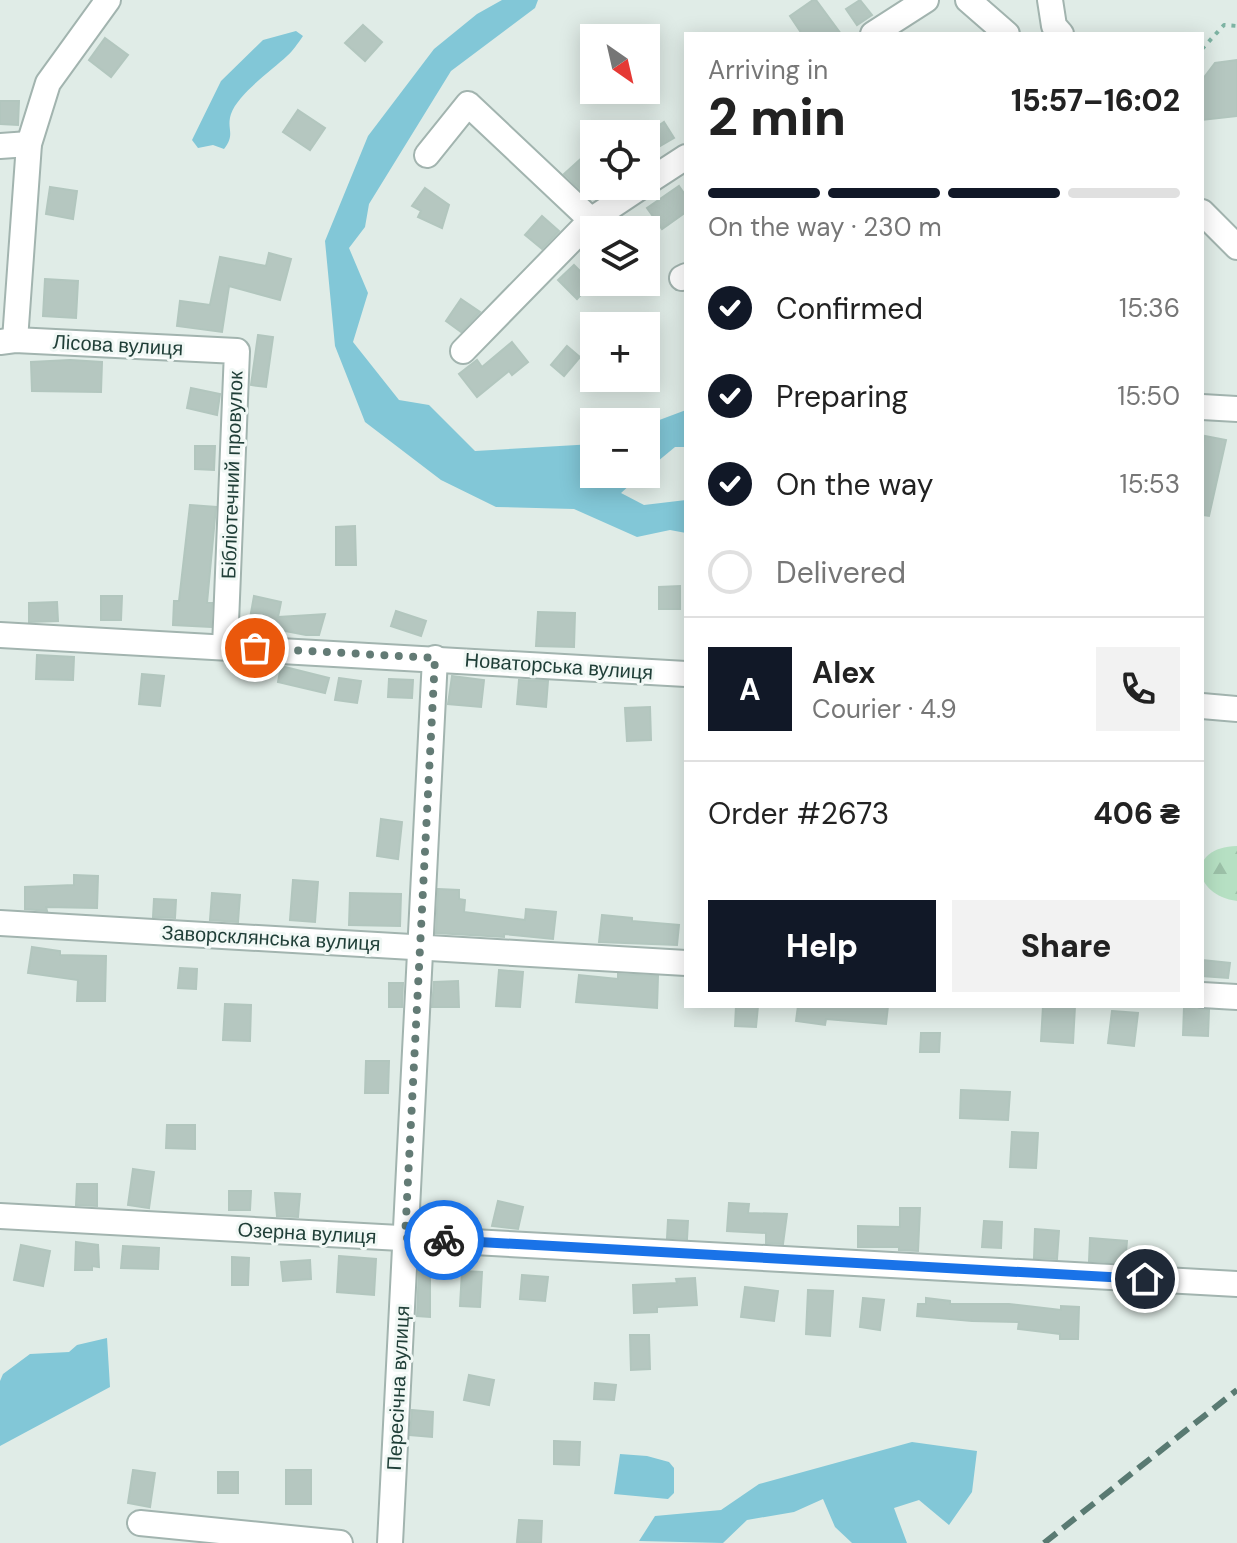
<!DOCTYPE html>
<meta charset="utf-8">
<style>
body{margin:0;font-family:"DM Sans",sans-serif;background:#f2f2f2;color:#222;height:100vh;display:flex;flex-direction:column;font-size:30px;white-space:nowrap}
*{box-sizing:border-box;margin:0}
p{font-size:26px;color:#767676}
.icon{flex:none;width:44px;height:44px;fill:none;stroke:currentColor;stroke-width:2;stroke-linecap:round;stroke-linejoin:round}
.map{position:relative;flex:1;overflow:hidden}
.sheet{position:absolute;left:684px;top:32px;width:520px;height:976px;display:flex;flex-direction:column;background:#fff;border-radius:0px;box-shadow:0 4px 20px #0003}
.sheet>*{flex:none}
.needle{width:52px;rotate:146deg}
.tools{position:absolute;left:580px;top:24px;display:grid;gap:16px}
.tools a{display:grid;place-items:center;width:80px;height:80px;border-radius:0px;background:#fff;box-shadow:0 4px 20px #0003;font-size:40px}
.pin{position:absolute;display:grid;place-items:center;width:68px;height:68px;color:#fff;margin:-34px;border:4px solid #fff;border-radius:50%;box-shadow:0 2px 8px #0007}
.courier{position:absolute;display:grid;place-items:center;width:80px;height:80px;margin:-40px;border:6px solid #1a73e8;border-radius:50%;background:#fff;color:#222;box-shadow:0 2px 10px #0007}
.summary em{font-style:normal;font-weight:800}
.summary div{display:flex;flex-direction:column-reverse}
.summary{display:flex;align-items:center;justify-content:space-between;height:136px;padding:0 24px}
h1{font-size:52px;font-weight:800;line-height:60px}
.bar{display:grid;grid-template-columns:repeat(4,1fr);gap:12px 8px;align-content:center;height:96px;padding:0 24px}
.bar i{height:10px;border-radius:6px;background:#e0e0e0}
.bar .active{background:#111827}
.bar p{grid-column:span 4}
.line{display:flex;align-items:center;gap:20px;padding:0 24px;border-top:2px solid #e0e0e0}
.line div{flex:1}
.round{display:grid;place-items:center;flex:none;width:84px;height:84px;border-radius:0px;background:#f2f2f2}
ol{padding:0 24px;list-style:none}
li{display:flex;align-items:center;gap:24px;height:88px}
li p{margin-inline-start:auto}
li .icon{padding:8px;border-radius:50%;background:#111827;color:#fff;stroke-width:4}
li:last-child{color:#767676}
li i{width:44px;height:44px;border:4px solid #e0e0e0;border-radius:50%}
.cta{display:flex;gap:16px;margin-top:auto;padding:16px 24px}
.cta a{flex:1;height:92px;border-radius:0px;background:#111827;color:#fff;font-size:32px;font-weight:800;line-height:92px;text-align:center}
.cta a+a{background:#f2f2f2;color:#222}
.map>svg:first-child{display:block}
</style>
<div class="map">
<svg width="1237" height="1543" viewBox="0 0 1237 1543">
<defs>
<pattern id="forest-firs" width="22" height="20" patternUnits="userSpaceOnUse" patternTransform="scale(2)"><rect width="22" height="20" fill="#b6e0c3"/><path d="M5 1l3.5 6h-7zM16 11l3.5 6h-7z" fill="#9cc1a8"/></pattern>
</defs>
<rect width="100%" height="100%" fill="#e0ece7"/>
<path fill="url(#forest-firs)" d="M1237,846v55c-45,-6 -51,-54 0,-55z"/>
<g fill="#82c7d7">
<polygon points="502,0 538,0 535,8 451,71 369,204 365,227 349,248 368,293 353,342 399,400 429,405 475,451 594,444 594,474 642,474 621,493 644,505 686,500 686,533 670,530 637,537 574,509 496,507 441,480 365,422 335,346 325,241 368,136 434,49 477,14"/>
<path d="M296,31l7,5c-5,7 -10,15 -16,20 -15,14 -49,38 -56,58 -5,15 5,20 -7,35l-11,-4 -15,3 -6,-8 29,-59 42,-41z"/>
<polygon points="686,410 686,447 675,447 646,471 646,425"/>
<polygon points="107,1338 110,1387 0,1446 0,1381 3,1374 30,1354 69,1352 77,1345"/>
<polygon points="912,1442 977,1451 972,1492 949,1525 919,1500 894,1508 907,1543 852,1543 835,1527 823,1499 794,1512 747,1520 723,1543 639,1541 655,1516 721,1510 759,1484"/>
<polygon points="620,1454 647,1456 669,1462 674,1468 674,1493 668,1499 614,1494"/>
</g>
<g fill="#b5c7c0" stroke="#b2c6be" stroke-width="2">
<polygon points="813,0 816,0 841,34 802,34 790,16"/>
<polygon points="860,0 872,15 857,25 846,9"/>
<polygon points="363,25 382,42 365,61 345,43"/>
<polygon points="105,38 128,55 111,77 89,60"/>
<polygon points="1237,60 1237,116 1202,120 1202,80 1215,63"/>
<polygon points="0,101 19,101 18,125 0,124"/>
<polygon points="298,110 325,128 310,150 283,132"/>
<polygon points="664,122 674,138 650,152 646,145 646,134"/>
<polygon points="584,156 594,167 594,179 581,190 564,174"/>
<polygon points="679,186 686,196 686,212 662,229 647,208"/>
<polygon points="50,187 77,191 73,219 46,214"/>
<polygon points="425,188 449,205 442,228 418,217 421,211 412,206"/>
<polygon points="542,216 559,231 542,249 525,235"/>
<polygon points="269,253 291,259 280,300 229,286 222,332 177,326 180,301 210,305 220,257 266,266"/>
<polygon points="574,265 592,283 577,299 558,280"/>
<polygon points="45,279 78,281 76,318 43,316"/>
<polygon points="461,299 480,312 461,332 446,321"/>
<polygon points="258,335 273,337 266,387 251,385"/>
<polygon points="512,342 528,362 512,375 509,371 477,397 459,374 477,360 482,367"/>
<polygon points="567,346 580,357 564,376 551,365"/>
<polygon points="70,360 102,362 101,392 32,391 31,362"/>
<polygon points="191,388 220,394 217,415 187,408"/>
<polygon points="1205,436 1226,440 1209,516 1202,515 1202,450"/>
<polygon points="195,446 215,446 214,470 195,469"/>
<polygon points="190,505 216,507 207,603 212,603 211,627 173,625 174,601 179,601"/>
<polygon points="355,526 356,565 336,565 336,527"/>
<polygon points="680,586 680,609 659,609 659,587"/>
<polygon points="101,596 122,596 121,620 101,620"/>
<polygon points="254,596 281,602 278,617 325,614 319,635 306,635 249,624"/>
<polygon points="57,602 58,621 29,622 29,603"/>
<polygon points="396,611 426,621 421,636 391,626"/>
<polygon points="538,612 575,613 574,647 536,646"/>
<polygon points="37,655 74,657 73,680 36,679"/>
<polygon points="281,666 329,678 325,693 278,682"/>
<polygon points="142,674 164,676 160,706 139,704"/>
<polygon points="452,676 484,680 481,707 448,704"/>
<polygon points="339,678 361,681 357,703 335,700"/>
<polygon points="389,679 413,680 412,698 388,697"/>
<polygon points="519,680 548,681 546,707 517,704"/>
<polygon points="650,707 651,740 627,741 625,708"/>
<polygon points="381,819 402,822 398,859 377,856"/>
<polygon points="74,875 98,876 97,908 46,907 47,911 25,909 25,887 74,885"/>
<polygon points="293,880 318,882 315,922 290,920"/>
<polygon points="438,889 459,890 459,899 465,900 464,912 525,920 526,909 556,912 553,939 504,934 504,937 436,933"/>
<polygon points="212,893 240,895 238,922 210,920"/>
<polygon points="350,893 401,894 400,926 349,925"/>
<polygon points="154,899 176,900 175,918 153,917"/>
<polygon points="602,915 632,918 632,921 679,925 677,945 599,942"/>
<polygon points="32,947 60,951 60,955 106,956 105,1001 77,1001 78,980 28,973"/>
<polygon points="1202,960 1230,963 1228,978 1202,976"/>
<polygon points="180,968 197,969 196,989 178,988"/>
<polygon points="499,970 523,972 520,1007 496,1006"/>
<polygon points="618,974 658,976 657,1008 576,1002 579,975 618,979"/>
<polygon points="458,981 459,1007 432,1007 434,982"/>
<polygon points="389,983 403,983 402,1007 389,1007"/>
<polygon points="225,1004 251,1005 250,1041 223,1040"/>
<polygon points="736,1006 758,1006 756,1027 735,1026"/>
<polygon points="798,1006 888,1006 886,1024 826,1019 825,1025 796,1021"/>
<polygon points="1043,1006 1075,1006 1073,1043 1041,1041"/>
<polygon points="1184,1007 1209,1010 1208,1036 1183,1035"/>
<polygon points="1112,1011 1138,1013 1134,1046 1108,1043"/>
<polygon points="921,1033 940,1033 939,1052 920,1052"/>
<polygon points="366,1061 389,1061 388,1093 365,1093"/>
<polygon points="961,1090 1010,1092 1008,1120 960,1118"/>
<polygon points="167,1125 195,1125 195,1149 166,1148"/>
<polygon points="1012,1132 1038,1133 1036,1168 1010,1167"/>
<polygon points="133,1169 154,1172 149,1208 128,1205"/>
<polygon points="77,1184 97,1184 97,1206 76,1205"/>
<polygon points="229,1191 251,1191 250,1210 229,1210"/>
<polygon points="275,1193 300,1194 298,1217 277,1216"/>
<polygon points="498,1201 523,1207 518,1229 492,1226"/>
<polygon points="729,1203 749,1204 748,1213 787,1214 783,1244 766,1243 766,1233 727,1231"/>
<polygon points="900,1208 920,1208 918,1251 899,1250 899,1247 858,1247 858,1226 900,1227"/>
<polygon points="668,1220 688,1221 687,1239 667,1238"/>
<polygon points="984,1221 1002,1222 1001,1248 982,1247"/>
<polygon points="1035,1229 1059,1231 1057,1259 1034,1258"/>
<polygon points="1090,1238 1127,1241 1125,1263 1089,1261"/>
<polygon points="76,1242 98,1245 99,1267 92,1266 92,1270 75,1270"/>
<polygon points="21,1245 50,1251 43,1286 14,1280"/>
<polygon points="123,1246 159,1248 158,1269 121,1268"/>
<polygon points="339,1256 376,1259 374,1295 337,1292"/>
<polygon points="232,1257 249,1258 248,1285 232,1285"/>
<polygon points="310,1260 311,1279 283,1281 281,1262"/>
<polygon points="419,1267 430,1267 430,1317 417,1316"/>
<polygon points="462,1271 482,1272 480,1307 460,1306"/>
<polygon points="522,1275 548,1277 545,1301 520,1299"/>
<polygon points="695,1278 697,1305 657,1307 657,1312 634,1313 633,1285 677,1283 676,1279"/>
<polygon points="745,1287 778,1291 774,1321 741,1317"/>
<polygon points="808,1290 833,1291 830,1336 806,1334"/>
<polygon points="863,1298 884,1300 880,1330 860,1327"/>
<polygon points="926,1298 950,1301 950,1304 1009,1304 1061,1310 1061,1306 1079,1307 1078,1339 1060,1339 1060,1334 1018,1329 1019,1322 972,1321 917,1316 918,1304 926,1304"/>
<polygon points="630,1335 649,1335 650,1369 631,1370"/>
<polygon points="469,1375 494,1380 489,1405 464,1400"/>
<polygon points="595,1383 616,1385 614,1400 594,1399"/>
<polygon points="412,1410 433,1412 432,1437 410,1435"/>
<polygon points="554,1441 580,1442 579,1465 554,1464"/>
<polygon points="133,1470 155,1473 150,1507 128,1503"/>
<rect x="286" y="1470" width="25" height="34"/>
<rect x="218" y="1472" width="20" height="21"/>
<polygon points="519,1520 542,1521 541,1543 517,1542"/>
</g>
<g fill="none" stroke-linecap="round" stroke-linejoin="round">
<g stroke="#a2b4af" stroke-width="28">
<g id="minor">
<polyline points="968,0 1007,34"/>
<polyline points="1050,0 1054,26 1061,34"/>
<polyline points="873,34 926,0"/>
<polyline points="0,146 29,144"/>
<polyline points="427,155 468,104 591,220"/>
<polyline points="646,183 686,157"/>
<polyline points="1202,212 1237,247"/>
<polyline points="682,278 686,276"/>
<polyline points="15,340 29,144 48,83 108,0"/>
<polyline points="0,342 15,340 237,351 225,647"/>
<polyline points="463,351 591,220 642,186"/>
<polyline points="1202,407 1237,409"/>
<polyline points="0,635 686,674"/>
<polyline points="1202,706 1237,709"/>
<polyline points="0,923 686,963"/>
<polyline points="1202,995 1237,997"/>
<polyline points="0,1216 1237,1284"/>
<polyline points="140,1523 340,1543"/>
<polyline points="390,1543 435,658"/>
</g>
</g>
<polyline stroke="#7db3a3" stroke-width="4" stroke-dasharray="4 6" stroke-linecap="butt" points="1202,49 1224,25 1237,26"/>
<use href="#minor" stroke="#fff" stroke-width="24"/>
<polyline stroke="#597a72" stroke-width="6" stroke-dasharray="16 8" stroke-linecap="butt" points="1044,1543 1237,1390"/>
</g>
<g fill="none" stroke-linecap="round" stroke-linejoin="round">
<polyline stroke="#637b75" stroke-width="8" stroke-dasharray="0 14.4" points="255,648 435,658 405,1238 444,1240"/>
<polyline stroke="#1a73e8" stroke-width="10" points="444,1240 1145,1279"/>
</g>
<g text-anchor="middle" stroke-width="6" stroke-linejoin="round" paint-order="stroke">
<g font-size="20" fill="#1f3e37" stroke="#f1f8f5">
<text transform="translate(118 345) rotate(3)" y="7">Лісова вулиця</text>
<text transform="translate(232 475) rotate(-88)" y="7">Бібліотечний провулок</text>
<text transform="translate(559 666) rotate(4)" y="7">Новаторська вулиця</text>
<text transform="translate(271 938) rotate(3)" y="7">Заворсклянська вулиця</text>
<text transform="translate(307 1233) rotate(3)" y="7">Озерна вулиця</text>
<text transform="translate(398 1388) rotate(-87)" y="7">Пересічна вулиця</text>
</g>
</g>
</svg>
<div class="tools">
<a><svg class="needle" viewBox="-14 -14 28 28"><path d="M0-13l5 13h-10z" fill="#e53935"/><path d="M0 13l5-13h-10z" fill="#767676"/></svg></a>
<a><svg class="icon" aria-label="locate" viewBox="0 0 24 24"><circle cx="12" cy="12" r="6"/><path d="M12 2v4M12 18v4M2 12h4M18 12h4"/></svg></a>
<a><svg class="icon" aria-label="layers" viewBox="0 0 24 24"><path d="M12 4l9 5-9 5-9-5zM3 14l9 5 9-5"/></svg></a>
<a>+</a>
<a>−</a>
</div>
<div class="pin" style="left:255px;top:648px;background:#ea580c"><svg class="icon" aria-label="bag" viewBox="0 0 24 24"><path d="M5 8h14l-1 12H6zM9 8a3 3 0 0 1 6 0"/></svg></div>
<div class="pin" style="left:1145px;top:1279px;background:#1f2937"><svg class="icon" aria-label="home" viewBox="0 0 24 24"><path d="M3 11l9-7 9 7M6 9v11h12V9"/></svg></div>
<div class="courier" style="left:444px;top:1240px"><svg class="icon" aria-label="bike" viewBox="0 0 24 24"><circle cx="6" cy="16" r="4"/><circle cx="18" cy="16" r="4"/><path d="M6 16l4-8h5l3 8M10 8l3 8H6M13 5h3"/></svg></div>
<section class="sheet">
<div class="summary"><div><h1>2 min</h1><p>Arriving in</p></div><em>15:57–16:02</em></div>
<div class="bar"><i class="active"></i><i class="active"></i><i class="active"></i><i></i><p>On the way · 230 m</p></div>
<ol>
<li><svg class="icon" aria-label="check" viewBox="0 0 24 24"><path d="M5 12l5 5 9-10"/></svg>Confirmed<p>15:36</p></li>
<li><svg class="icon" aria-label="check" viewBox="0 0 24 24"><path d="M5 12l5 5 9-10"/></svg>Preparing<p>15:50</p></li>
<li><svg class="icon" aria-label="check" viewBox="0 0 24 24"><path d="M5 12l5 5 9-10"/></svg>On the way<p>15:53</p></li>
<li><i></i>Delivered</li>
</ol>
<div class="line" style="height:144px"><b class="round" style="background:#111827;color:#fff">A</b><div><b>Alex</b><p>Courier · 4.9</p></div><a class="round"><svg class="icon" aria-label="phone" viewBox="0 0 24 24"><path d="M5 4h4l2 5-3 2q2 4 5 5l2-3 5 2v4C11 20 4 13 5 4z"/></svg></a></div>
<div class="line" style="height:104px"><div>Order #2673</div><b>406 ₴</b></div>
<div class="cta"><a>Help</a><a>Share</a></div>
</section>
</div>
